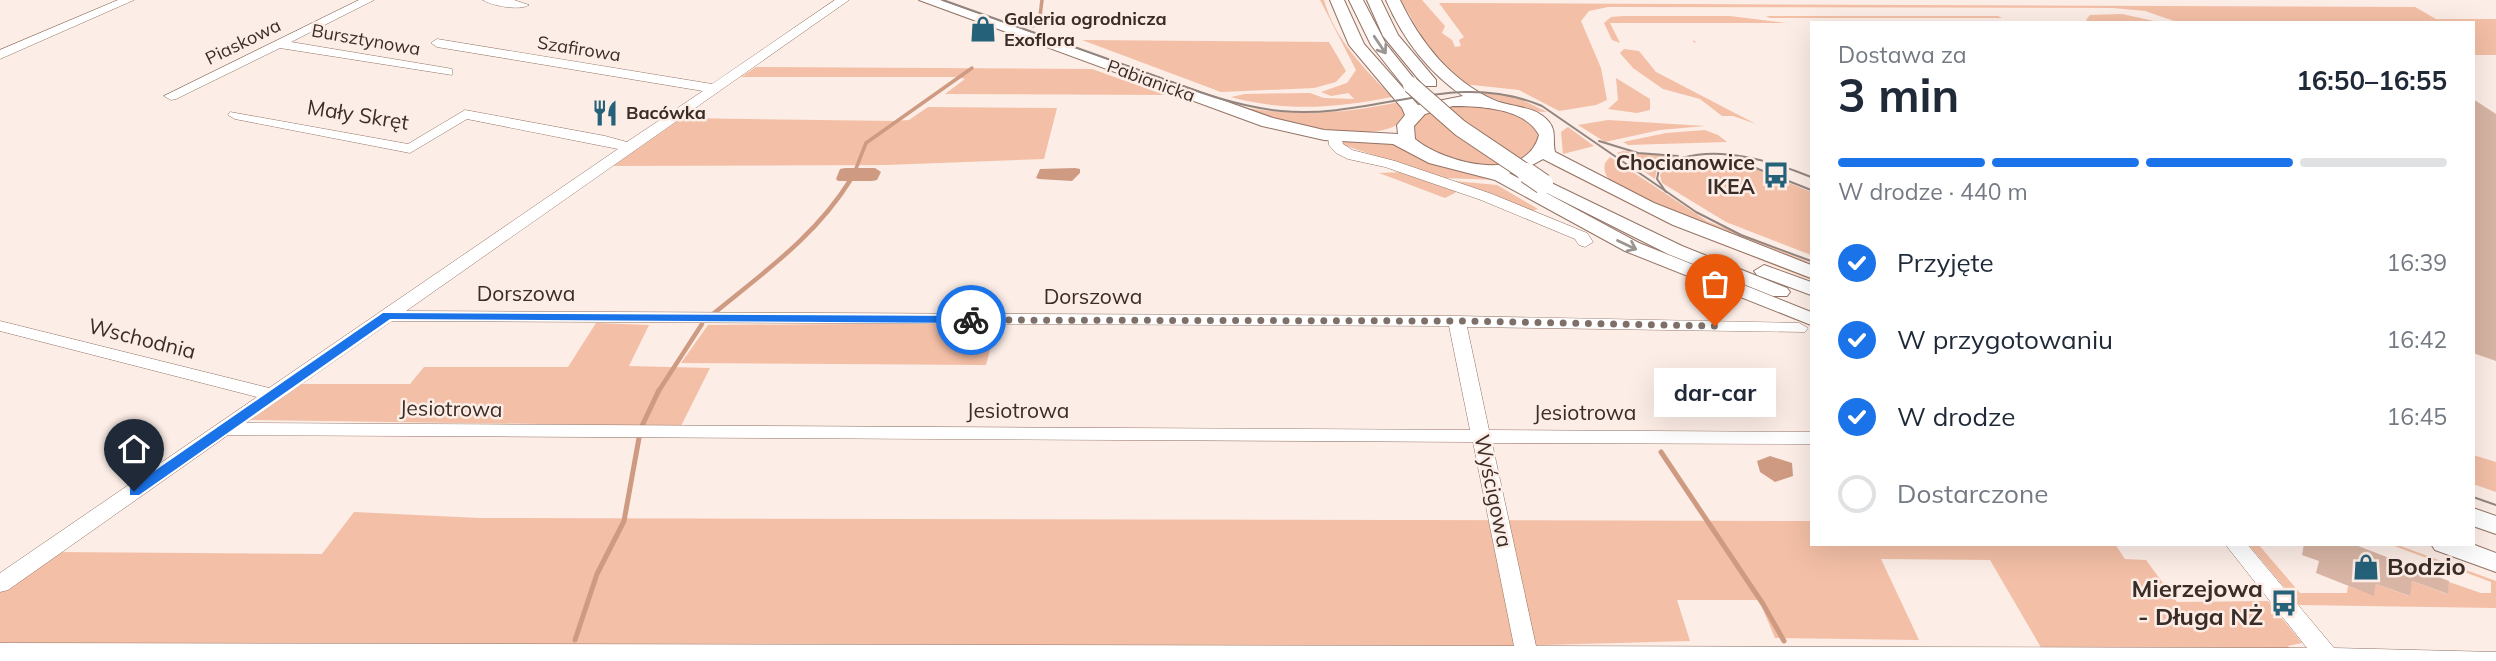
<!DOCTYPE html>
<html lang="pl">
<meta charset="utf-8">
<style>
body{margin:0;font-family:Mulish,sans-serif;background:#f6f6f7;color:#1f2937;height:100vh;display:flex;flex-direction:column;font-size:26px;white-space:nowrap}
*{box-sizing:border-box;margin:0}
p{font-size:23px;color:#747a83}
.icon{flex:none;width:38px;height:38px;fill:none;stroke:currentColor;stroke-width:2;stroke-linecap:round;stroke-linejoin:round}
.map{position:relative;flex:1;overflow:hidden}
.drawer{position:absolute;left:1810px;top:21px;width:665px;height:525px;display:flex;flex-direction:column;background:#fff;border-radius:0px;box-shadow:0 7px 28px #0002}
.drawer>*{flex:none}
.pin{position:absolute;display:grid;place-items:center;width:60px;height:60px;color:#fff;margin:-72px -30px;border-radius:50% 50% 50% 0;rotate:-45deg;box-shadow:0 0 7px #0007}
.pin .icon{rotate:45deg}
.courier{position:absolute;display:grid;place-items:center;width:70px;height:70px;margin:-35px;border:5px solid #1a73e8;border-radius:50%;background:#fff;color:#222;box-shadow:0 2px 9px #0007}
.bubble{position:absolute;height:49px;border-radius:0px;background:#fff;box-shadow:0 7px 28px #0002;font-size:23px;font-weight:700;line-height:49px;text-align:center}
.summary em{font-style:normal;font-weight:700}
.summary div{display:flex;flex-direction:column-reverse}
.summary{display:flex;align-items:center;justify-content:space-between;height:119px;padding:0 28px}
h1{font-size:46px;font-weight:700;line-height:52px}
.bar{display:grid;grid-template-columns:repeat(4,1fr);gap:10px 7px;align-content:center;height:84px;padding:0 28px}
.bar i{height:9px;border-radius:5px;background:#e0e1e3}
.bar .active{background:#1a73e8}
.bar p{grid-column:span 4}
ol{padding:0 28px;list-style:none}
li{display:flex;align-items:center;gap:21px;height:77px}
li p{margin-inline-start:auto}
li .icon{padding:7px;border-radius:50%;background:#1a73e8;color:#fff;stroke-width:4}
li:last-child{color:#747a83}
li i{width:38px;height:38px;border:4px solid #e0e1e3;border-radius:50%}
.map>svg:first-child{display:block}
</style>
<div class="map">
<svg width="2496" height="661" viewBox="0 0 2496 661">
<rect width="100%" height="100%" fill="#fcede6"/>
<g fill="#f3bfa6">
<path d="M1320,0h4c11,40 40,68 68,97 -55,11 -107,15 -161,0l14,-3 65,-1 14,5 30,1 -8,-9 3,3 -18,3 -10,-4 26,-9 9,-13z"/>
<polygon points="1401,0 1422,0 1445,26 1442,33 1452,40 1455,47 1461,46 1459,40 1464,37 1439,3 2415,7 2436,19 2496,19 2496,55 2473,55 2473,23 2180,23 2145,11 2113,8 1608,7 1589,11 1581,21 1601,68 1607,100 1596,105 1559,111 1519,90 1463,84 1426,44"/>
<polygon points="2122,14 2163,23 2089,23 2086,20 2090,15"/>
<polygon points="1623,16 1730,16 1786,23 1610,23 1620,43 1694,43 1693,40 1696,42 1694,43 1620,43 1612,40 1604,23 1611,17"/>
<polygon points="1766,16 1998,16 2002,18 1770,18"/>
<polygon points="1082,40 1329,42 1346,71 1336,82 1314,88 1221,92"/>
<polygon points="1624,49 1639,51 1656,72 1756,124 1733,116 1722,116 1700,99 1663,89 1633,68 1620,53"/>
<polygon points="756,67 1092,69 1165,95 945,94 965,79 958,77 741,77"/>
<polygon points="1616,78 1650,99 1650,110 1637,113 1608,109 1618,100"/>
<polygon points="1470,90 1512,95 1547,112 1529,111"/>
<path d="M1399,102l5,5 1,7 -8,11c-38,20 -123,-5 -161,-19 56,11 107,8 163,-4z"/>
<path d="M1457,104c24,2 86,5 81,41 -41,37 -81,18 -123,-4l-2,-18 8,-8z"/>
<polygon points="928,107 1057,108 1044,159 886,165 613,166 682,118 895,121 909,120"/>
<polygon points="1608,120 1705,126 1660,130 1605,142 1578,125"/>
<polygon points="1568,127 1594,146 1563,154 1561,132"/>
<polygon points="1705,130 1718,135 1727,142 1628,145 1623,142 1666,133"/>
<polygon points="1386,140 1431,163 1498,180 1443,178 1340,144 1342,141"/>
<polygon points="1623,151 1675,157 1657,168 1655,179 1617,153"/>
<path d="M1610,157l97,64 104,42v5l-57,-21 -129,-56c-11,-7 -23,-13 -20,-28z"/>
<polygon points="1691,158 1743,164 1811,192 1811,255 1726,222 1662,183 1660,175 1665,167"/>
<polygon points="1557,163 1741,251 1811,277 1811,280 1667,223 1552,165"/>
<polygon points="1403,172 1456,191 1455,193 1445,198 1379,173"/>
<polygon points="1443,180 1497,185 1538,209 1532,211"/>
<polygon points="596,323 649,325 629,366 710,368 681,426 248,420 300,384 410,384 424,367 568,367"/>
<polygon points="997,323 986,365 681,363 708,325"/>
<polygon points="2473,455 2496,462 2496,492 2473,484"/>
<polygon points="354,512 479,518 1811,521 1811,544 2115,544 2125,559 2146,560 2177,602 2268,601 2302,643 2288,646 2291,651 2043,651 1990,560 1881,559 1919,640 1775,638 1759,600 1677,600 1690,641 1509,646 0,643 0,592 57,552 322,554"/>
<polygon points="2248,544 2258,544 2300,593 2347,593 2348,586 2374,595 2376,584 2409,596 2412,581 2447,594 2449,582 2481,593 2491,593 2491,582 2389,544 2395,544 2496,581 2496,608 2299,605"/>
</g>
<g fill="#ce9b82">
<polygon points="845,168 875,168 881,172 877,180 872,181 838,181 836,179 840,169"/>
<polygon points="1040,169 1075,168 1080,169 1080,173 1072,181 1039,179 1036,178"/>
<polygon points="1770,456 1792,463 1793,476 1775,482 1760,472 1757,461"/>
</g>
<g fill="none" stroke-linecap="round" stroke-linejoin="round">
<g stroke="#ce9b82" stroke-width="3.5">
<polyline points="1040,16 1042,0"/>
<polyline points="1033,26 1040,20"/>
<polyline points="1008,39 1010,37"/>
<polyline points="855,171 866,143 972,68"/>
</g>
<g stroke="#ce9b82" stroke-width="4.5">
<path d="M713,314c51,-42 103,-78 138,-135"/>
<polyline points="658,392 702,324"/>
</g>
<g stroke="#ce9b82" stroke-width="5">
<polyline points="641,428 659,390"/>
<polyline points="1661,452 1763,604 1784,641"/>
<polyline points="575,640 597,574 624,521 639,438"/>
</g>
</g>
<g fill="#d8b5a5">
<polygon points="2473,99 2496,114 2496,361 2473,353"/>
<polygon points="2304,544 2353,544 2449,581 2448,594 2412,581 2410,596 2376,584 2374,596 2316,573 2319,561 2302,555"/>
</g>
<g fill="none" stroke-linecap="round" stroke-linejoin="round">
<g stroke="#937364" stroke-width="1">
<g id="minor">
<polygon points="118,0 134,0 0,59 0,50"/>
<polygon points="359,0 374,0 291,42 447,68 452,69 452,75 280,48 176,99 171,100 164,96"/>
<path d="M483,0h31l15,5c-9,6 -37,1 -46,-5z"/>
<path d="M835,0h14l-443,311 1051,5 342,7 9,5 -3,4 -338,-5 22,103 322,2v12l-319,-1 44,203 771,2 -82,-104h22l87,104 162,4v9h-2496v-18l1514,3 -41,-204 -1245,-7 -220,155 -8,2v-19l257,-176 -257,-66v-10l269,67 349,-239 -151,-30 -57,34 -175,-34 -7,-4 2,-3 178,32 57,-34 140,26 22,6 76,-51 -266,-44 -6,-4 6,-4 275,45zM392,321l1057,5 21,104 -1224,-7z"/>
<polygon points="1335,132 1340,133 1343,144 1352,150 1395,161 1492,194 1587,233 1593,242 1585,247 1579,245 1575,239 1481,200 1385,167 1348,159 1336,153 1329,145 1328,136"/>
</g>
</g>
<g stroke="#937364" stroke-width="2">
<g id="major">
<path d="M919,0h21l333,118 51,12 74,4 -1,-9 8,-10 -3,-7 -53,-63 -19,-45h14l20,44 54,61 45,-9c-35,-24 -60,-57 -77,-96h14c20,42 51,81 94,100 18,8 41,5 55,22 8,10 3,18 6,30l99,51 157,62v13l-138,-53 -130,-66 -20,11 -14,3 130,70 172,69v13l-186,-74 -130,-71 -66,-17 -36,-19 -69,-4 -62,-14zM1453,106c27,0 72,2 86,29 -13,50 -95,28 -124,4l-1,-13 11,-12z"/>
<polygon points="1349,0 1363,0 1386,44 1419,85 1417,88 1405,88 1371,45"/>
<polygon points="1367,0 1381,0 1398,35 1436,80 1436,86 1424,86 1383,36"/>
<polygon points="1543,179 1682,246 1787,288 1790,292 1787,296 1773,296 1668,254 1537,188 1534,184 1537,180"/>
<polygon points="1764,265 1811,282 1811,295 1757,275 1754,271"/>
<polygon points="2473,508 2496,516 2496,534 2473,526"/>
<polygon points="2431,544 2472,544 2496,553 2496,572 2435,550"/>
</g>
</g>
<use href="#minor" fill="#fff" fill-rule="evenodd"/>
<use href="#major" fill="#fff" fill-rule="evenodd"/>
<g stroke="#94857f" stroke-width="2">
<path d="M943,0c63,23 127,45 190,68 48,17 96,38 148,43 92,9 172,-43 261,-5l154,106 45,23 70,26"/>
<polyline points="1599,141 1638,153 1678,156"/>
<polyline points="1743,163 1811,190"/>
<path d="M1666,192l-9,-13 2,-10c43,-30 108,-10 152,8"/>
<polyline points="2473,497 2496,505"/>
</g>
<g stroke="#937364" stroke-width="18" stroke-linecap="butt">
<polyline id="major-bridge-far1" points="1411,85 1460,128 1530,175"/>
</g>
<g stroke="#937364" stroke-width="22" stroke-linecap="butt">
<polyline id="major-bridge" points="1527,173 1543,184"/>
</g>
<use href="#major-bridge-far1" stroke="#fff" stroke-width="16"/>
<use href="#major-bridge" stroke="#fff" stroke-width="20"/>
</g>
<defs><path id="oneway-shaft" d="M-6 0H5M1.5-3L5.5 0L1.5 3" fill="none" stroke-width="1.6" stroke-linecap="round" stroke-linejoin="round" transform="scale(1.75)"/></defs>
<g stroke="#9c9692">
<use href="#oneway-shaft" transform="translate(1380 45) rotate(56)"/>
<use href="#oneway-shaft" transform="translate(1627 245) rotate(25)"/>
</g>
<polygon fill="#1a73e8" points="383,313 971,316 977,320 971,323 390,319 139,495 130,495 130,488"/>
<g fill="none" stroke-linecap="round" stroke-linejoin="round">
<polyline stroke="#7e7069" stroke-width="7" stroke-dasharray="0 12.6" points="971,320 1457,321 1715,326"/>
</g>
<defs>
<g id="shop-bare" transform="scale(2.1)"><path d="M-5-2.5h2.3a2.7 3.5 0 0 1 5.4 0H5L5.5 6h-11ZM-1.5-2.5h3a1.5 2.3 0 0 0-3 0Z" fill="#256179" stroke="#fcede6" stroke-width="2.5" paint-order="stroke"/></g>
<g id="restaurant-bare" transform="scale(2.1)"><path d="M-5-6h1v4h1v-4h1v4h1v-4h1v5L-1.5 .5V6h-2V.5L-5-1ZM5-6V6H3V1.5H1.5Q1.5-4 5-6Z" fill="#256179" stroke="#fcede6" stroke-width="2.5" paint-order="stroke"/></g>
<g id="bus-bare" transform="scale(2.1)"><path d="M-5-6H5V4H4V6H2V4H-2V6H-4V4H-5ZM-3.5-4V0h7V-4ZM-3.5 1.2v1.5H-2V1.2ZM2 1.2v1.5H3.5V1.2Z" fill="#256179" stroke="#fcede6" stroke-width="2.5" paint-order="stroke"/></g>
</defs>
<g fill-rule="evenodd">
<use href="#shop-bare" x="983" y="29"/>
<use href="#restaurant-bare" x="605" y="113"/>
<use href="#bus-bare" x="1776" y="175"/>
<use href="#shop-bare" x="2366" y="567"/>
<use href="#bus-bare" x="2284" y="603"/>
</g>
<g text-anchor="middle" stroke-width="5" stroke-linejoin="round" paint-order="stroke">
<g font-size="18" font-weight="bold" fill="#3a2c26" stroke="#fcede6" text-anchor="start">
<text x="1004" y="25">Galeria ogrodnicza<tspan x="1004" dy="21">Exoflora</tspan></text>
<text x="626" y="119">Bacówka</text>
</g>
<g font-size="18" fill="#3a2c26" stroke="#fcede6">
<text transform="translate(366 40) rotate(10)" y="6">Bursztynowa</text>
<text transform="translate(243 42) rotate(-26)" y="6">Piaskowa</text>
<text transform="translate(579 49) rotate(9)" y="6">Szafirowa</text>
<text transform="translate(1151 81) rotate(20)" y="6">Pabianicka</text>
</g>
<g font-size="21" fill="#3a2c26" stroke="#fcede6">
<text transform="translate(358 115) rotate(9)" y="7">Mały Skręt</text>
<text x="526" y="301">Dorszowa</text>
<text x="1093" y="304">Dorszowa</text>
<text transform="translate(142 339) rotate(14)" y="7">Wschodnia</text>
<text transform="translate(451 409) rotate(1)" y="7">Jesiotrowa</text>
<text x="1018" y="418">Jesiotrowa</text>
<text x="1585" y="420">Jesiotrowa</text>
<text transform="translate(1493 491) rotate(78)" y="7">Wyścigowa</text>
</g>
<g font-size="21" font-weight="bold" fill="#3a2c26" stroke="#fcede6" text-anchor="end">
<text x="1755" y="170">Chocianowice<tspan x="1755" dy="24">IKEA</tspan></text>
</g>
<g font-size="24" font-weight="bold" fill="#3a2c26" stroke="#fcede6" text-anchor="start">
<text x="2387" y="575">Bodzio</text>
<text x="2263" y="597" text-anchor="end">Mierzejowa<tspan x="2263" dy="28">- Długa NŻ</tspan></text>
</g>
</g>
</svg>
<div class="pin" style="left:1715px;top:326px;background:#ea580c"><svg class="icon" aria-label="bag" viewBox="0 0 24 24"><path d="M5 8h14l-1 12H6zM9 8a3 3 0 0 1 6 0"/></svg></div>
<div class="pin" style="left:134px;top:491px;background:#1f2937"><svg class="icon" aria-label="home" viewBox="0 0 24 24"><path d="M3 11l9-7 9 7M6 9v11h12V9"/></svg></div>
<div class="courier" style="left:971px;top:320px"><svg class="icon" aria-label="bike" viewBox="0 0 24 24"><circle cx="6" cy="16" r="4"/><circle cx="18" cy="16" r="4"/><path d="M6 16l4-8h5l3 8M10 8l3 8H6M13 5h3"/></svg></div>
<div class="bubble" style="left:1654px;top:368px;width:122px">dar-car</div>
<section class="drawer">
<div class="summary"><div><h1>3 min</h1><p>Dostawa za</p></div><em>16:50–16:55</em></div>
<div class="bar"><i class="active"></i><i class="active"></i><i class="active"></i><i></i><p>W drodze · 440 m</p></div>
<ol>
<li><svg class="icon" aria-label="check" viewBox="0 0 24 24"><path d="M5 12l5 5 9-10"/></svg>Przyjęte<p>16:39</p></li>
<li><svg class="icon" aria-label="check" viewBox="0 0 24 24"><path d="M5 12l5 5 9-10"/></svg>W przygotowaniu<p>16:42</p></li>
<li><svg class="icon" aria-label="check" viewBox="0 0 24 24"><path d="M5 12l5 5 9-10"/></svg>W drodze<p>16:45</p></li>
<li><i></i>Dostarczone</li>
</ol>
</section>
</div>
